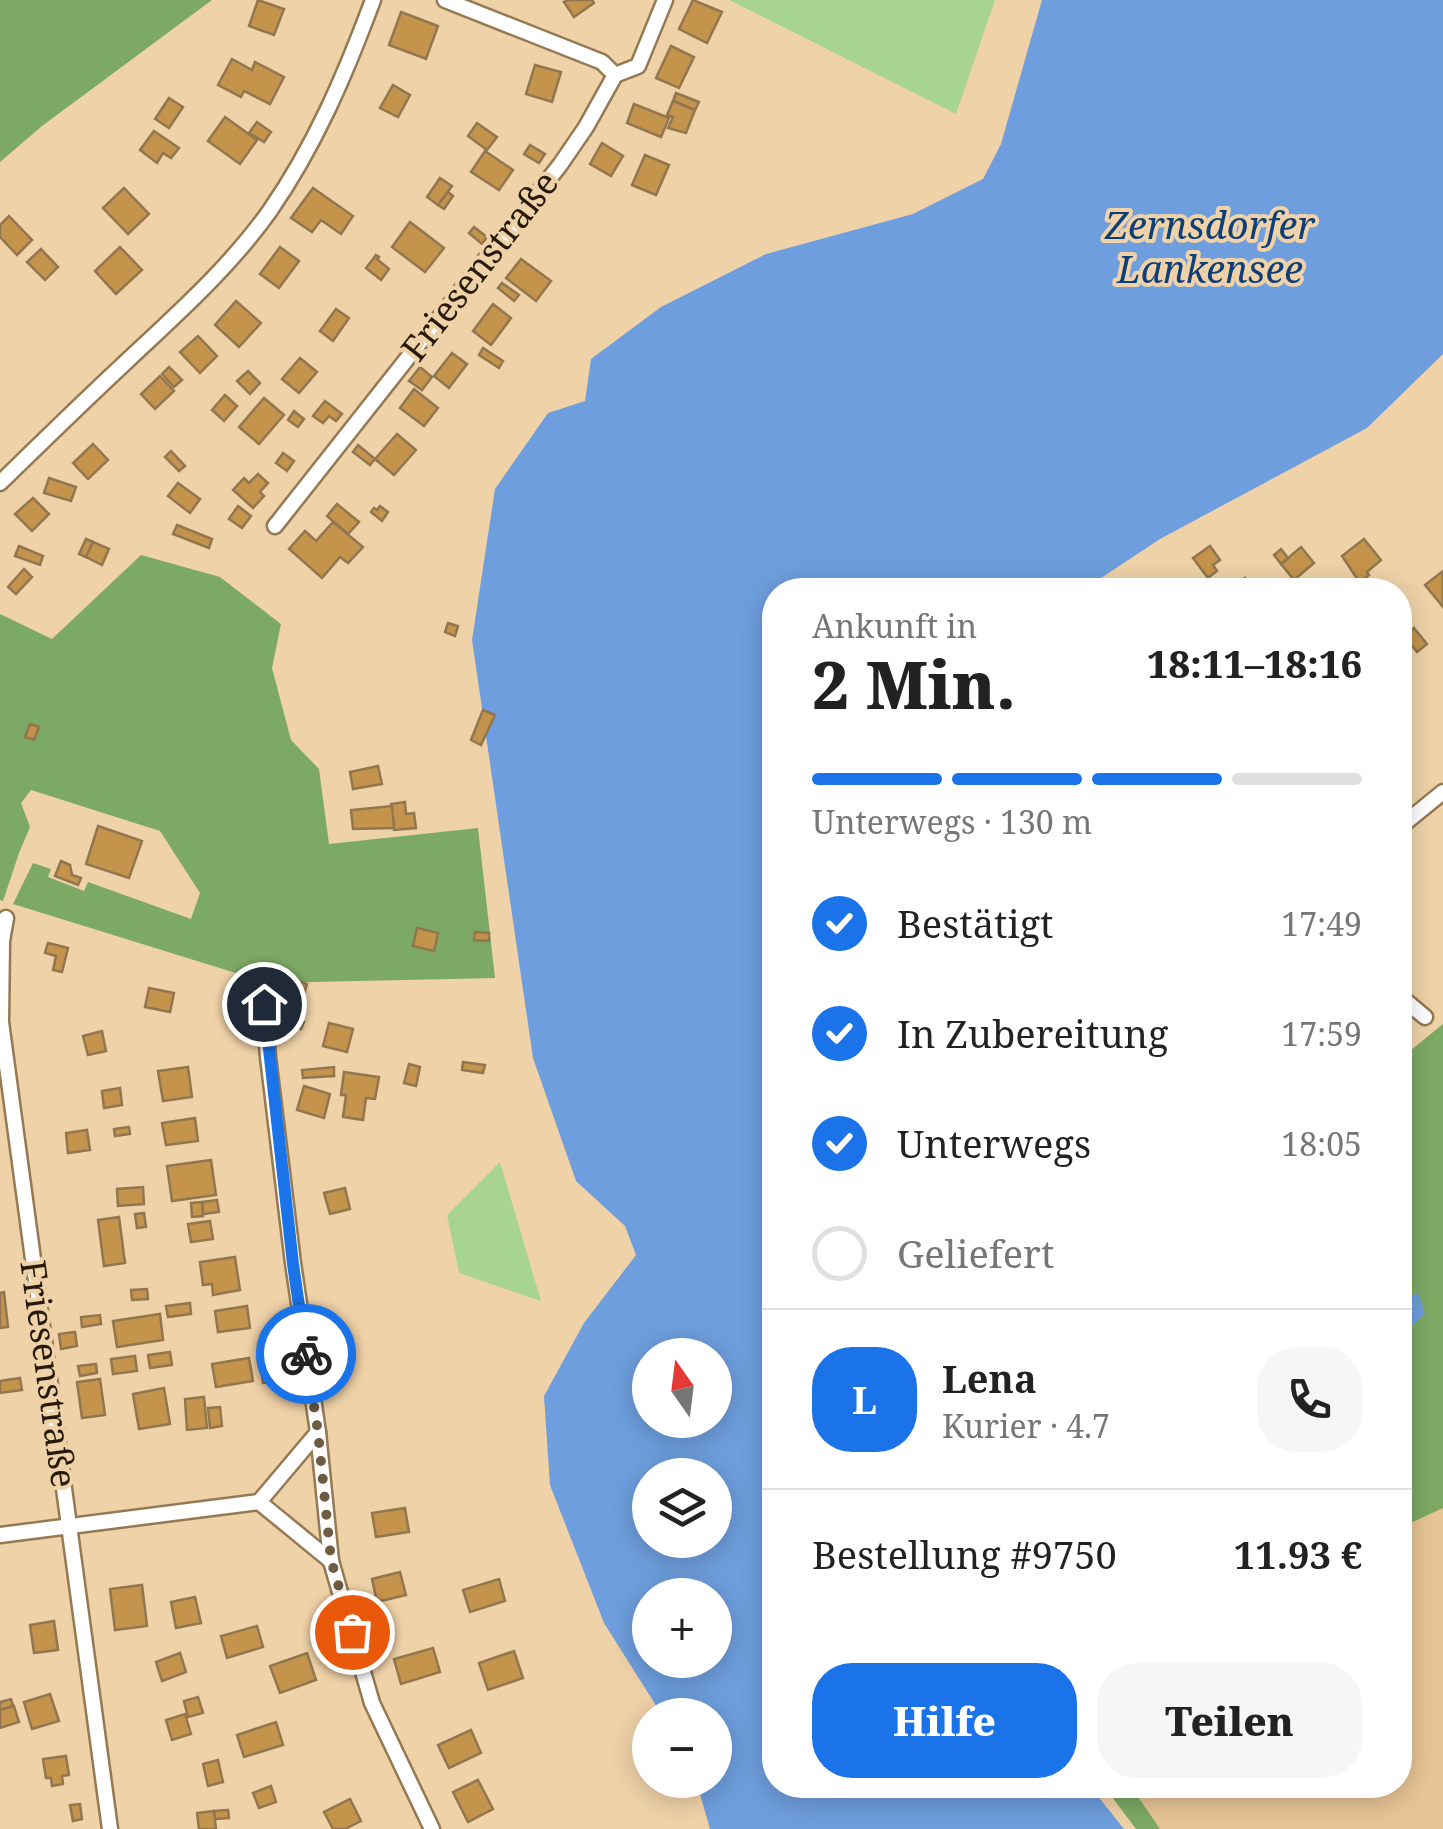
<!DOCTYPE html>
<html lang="de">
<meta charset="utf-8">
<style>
body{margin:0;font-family:"Noto Serif",serif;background:#f6f6f6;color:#222;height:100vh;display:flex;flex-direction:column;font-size:38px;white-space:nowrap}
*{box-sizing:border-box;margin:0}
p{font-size:32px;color:#767676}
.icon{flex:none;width:55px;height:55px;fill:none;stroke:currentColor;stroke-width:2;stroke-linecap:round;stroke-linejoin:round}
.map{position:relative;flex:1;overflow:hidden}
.side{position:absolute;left:762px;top:578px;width:650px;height:1220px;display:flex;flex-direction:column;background:#fff;border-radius:40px;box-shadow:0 5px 25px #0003}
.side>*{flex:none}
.needle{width:65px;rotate:346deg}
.tools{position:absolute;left:632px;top:1338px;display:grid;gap:20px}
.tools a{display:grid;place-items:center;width:100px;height:100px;border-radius:50%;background:#fff;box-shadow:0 5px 25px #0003;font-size:50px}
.pin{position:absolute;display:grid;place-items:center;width:85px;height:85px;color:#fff;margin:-42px;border:5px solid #fff;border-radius:50%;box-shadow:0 2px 10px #0007}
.courier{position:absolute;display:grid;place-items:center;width:100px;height:100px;margin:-50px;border:8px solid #1a73e8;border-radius:50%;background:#fff;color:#222;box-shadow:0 2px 12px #0007}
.summary em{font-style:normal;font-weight:800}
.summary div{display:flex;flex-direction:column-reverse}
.summary{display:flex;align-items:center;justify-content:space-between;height:170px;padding:0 50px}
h1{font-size:65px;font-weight:800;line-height:75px}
.bar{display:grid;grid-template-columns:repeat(4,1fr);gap:15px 10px;align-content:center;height:120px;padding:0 50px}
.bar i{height:12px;border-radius:8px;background:#e0e0e0}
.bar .selected{background:#1a73e8}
.bar p{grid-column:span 4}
.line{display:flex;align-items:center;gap:25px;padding:0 50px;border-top:2px solid #e0e0e0}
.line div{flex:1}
.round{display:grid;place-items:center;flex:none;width:105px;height:105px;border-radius:40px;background:#f6f6f6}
ol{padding:0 50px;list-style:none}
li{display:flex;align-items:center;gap:30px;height:110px}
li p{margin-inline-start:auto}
li .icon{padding:10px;border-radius:50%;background:#1a73e8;color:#fff;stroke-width:4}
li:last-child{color:#767676}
li i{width:55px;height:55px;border:5px solid #e0e0e0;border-radius:50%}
.button{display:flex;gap:20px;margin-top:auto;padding:20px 50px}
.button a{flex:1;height:115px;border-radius:40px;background:#1a73e8;color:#fff;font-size:40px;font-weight:800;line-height:115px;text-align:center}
.button a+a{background:#f6f6f6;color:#222}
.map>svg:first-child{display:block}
</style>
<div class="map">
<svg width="1443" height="1829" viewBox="0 0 1443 1829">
<rect width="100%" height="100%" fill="#f0d2a8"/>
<polygon fill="#e7c494" points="1443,1508 1443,1829 1160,1829 1130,1785 1400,1785 1400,1528"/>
<g fill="#a7d58f">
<polygon points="729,0 995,0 956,114"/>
<polygon points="500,1162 541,1301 459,1273 447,1215"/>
</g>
<g fill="#7ca964">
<polygon points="0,0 212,0 42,126 0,162"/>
<polygon points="141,555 220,577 281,624 272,668 291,740 319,769 329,844 478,828 495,978 268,983 13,904 33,863 51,869 48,877 84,891 88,882 191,919 200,893 160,831 31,790 21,803 30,827 19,853 3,901 0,900 0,614 52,639"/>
<polygon points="1443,1024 1443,1508 1400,1528 1400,1338 1424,1313 1418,1294 1400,1300 1400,1059"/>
<polygon points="1103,1785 1130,1785 1160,1829 1136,1829"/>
</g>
<g fill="#6e9edd" fill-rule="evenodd">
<path d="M1042,0h401v354l-76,74 -207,111 -77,51h-308v1195h314l35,44h-414l-14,-49h19v-65h-53l-58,-92 -54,-138 -6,-89 40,-73 52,-68 -11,-29 -49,-45 -43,-123 -61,-418 23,-151 53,-76 37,-12 6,-42 70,-52 105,-53 147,-40 70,-35 18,-35zM650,1355h65v65h-65zM650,1475h65v65h-65zM650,1595h65v65h-65z"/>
<polygon points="1418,1293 1425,1313 1400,1338 1400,1300"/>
</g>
<g fill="#c5944c" stroke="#91764f" stroke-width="2.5">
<polygon points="258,0 284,9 274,35 249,26"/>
<polygon points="568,0 592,0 594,3 574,17 564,2"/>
<polygon points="693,0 722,12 707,43 679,29"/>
<polygon points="401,12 438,26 426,59 389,45"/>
<polygon points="671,46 694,57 679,88 656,78"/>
<polygon points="232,59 252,70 255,62 284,77 270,104 244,91 241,97 218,85"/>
<polygon points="535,65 561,72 552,102 526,94"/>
<polygon points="393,85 410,95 398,117 380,108"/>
<polygon points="676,93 699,102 695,110 673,101"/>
<polygon points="169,98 183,107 169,128 155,119"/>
<polygon points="673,101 695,110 686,133 668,128 673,117 667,115"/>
<polygon points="634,104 669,118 661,137 627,123"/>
<polygon points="225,117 257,140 240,164 208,141"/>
<polygon points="257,122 271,132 264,142 249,133"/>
<polygon points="477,123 497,137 487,150 468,136"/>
<polygon points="154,131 179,148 171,158 163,153 157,163 140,150"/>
<polygon points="602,143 623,156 611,176 590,164"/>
<polygon points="530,145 545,154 539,163 524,154"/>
<polygon points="485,151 513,170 499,190 471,172"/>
<polygon points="645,155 669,165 656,195 632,185"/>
<polygon points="440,178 452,186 438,205 427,197"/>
<polygon points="124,188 149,214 128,234 103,208"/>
<polygon points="313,188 353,216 341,234 321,220 312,232 291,218"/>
<polygon points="448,192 453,196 444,209 438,205"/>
<polygon points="9,216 32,240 17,255 0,237 0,225"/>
<polygon points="410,222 444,248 425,272 392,247"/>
<polygon points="474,227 487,237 482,244 469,233"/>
<polygon points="120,247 142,270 116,294 95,271"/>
<polygon points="280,247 299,261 279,288 260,274"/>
<polygon points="41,249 58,267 45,280 27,262"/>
<polygon points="376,255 379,257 377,259 389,269 381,280 366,268"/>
<polygon points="521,259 551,281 536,301 506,278"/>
<polygon points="502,283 519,295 514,301 498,288"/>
<polygon points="236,301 261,323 239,347 215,325"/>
<polygon points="493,304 511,318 491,345 473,331"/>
<polygon points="336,309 349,318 333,341 320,331"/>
<polygon points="198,336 217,356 200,373 180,352"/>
<polygon points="483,348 503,361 499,368 479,355"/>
<polygon points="452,353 467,364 449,388 434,376"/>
<polygon points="300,358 317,372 299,393 282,379"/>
<polygon points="169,367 182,380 174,387 162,374"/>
<polygon points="420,367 432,377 422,390 409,381"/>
<polygon points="248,371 260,383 250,394 237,381"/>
<polygon points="160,376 174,391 155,409 141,394"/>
<polygon points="414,389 438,408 424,426 400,408"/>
<polygon points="225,395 237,406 224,421 212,410"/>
<polygon points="264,398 284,415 259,444 239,427"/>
<polygon points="325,401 342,414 336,421 329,416 323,423 313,416"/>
<polygon points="294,411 304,419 298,427 288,420"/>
<polygon points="397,434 416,450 394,475 375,459"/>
<polygon points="93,444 108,460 88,479 73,463"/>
<polygon points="358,445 375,459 370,465 353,452"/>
<polygon points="171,451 185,466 179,471 165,457"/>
<polygon points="283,453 294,461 287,471 276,463"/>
<polygon points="258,474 268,483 260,492 264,496 253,508 233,490 244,478 249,483"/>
<polygon points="49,478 76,487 71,501 44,493"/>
<polygon points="178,483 200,499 190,513 168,496"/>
<polygon points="33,498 49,514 32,531 15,514"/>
<polygon points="337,504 359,522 348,534 327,516"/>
<polygon points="238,506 251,516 242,528 229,519"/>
<polygon points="380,506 388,512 382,521 371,512 374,508 377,510"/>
<polygon points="333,522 363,547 348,563 340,557 322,578 289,549 305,531 316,541"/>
<polygon points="177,525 212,539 209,548 173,534"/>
<polygon points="86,539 93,542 86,557 79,554"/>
<polygon points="1364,539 1381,560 1367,572 1369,575 1360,583 1342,556"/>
<polygon points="93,542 109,549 102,565 86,557"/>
<polygon points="19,546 43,556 40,565 15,556"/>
<polygon points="1210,546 1220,560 1213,565 1217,571 1208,578 1193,558"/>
<polygon points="1301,547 1314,563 1294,580 1281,564"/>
<polygon points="1281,549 1288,558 1281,564 1274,555"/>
<polygon points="24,569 32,577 16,594 8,587"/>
<polygon points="1443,571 1443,607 1425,585"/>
<polygon points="1245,578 1254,590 1228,590"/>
<polygon points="448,623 458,626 455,636 445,632"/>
<polygon points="1414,628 1427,644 1417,652 1404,636"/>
<polygon points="483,710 495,715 481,745 471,740"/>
<polygon points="30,724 39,727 34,740 25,737"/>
<polygon points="378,766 382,784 353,789 350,772"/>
<polygon points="405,802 406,814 414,813 416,828 394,830 391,804"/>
<polygon points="392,806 394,828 353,829 351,810"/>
<polygon points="98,826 142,841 129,878 86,864"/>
<polygon points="61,861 70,865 72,875 81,878 78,885 55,876"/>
<polygon points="417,928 438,933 434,951 413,946"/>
<polygon points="475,932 489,933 489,941 474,940"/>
<polygon points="48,943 68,948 62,972 53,970 56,956 45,953"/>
<polygon points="288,978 307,984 302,1000 283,994"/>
<polygon points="149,988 174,993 170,1012 145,1007"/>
<polygon points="290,1017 304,1022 301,1029 288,1024"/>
<polygon points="329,1023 353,1029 347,1052 323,1046"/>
<polygon points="102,1031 106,1051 88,1055 83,1036"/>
<polygon points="463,1062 485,1065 483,1073 462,1070"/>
<polygon points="409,1064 420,1067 416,1086 404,1083"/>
<polygon points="188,1067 192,1097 163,1101 158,1071"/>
<polygon points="334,1067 334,1076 303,1078 302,1070"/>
<polygon points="344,1072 379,1077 375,1099 366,1098 363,1120 343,1117 346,1095 341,1095"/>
<polygon points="304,1086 330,1094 324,1118 297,1110"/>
<polygon points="120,1088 122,1105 104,1108 102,1091"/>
<polygon points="195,1118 198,1141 166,1145 162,1123"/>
<polygon points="129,1127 130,1134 115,1136 114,1129"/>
<polygon points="87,1130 90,1150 68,1153 66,1133"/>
<polygon points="211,1160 216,1195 172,1201 167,1166"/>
<polygon points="143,1187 144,1204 118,1206 117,1189"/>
<polygon points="345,1188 350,1209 330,1214 324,1193"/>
<polygon points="217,1200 219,1212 203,1214 202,1202"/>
<polygon points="202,1202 203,1216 192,1217 191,1203"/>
<polygon points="144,1213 146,1227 137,1228 135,1214"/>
<polygon points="119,1217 125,1263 104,1266 98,1220"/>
<polygon points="210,1221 213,1239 191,1242 188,1224"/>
<polygon points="235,1257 240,1290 213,1295 212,1284 203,1285 200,1262"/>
<polygon points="147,1289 148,1299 132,1300 131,1290"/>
<polygon points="4,1292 8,1327 0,1328 0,1293"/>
<polygon points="190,1303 191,1314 168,1317 166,1306"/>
<polygon points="247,1306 250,1328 218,1332 215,1311"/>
<polygon points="160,1314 163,1340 117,1347 113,1321"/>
<polygon points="100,1315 101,1324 82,1327 81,1317"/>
<polygon points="75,1332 77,1346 61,1349 59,1334"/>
<polygon points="170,1352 172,1365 150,1368 148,1355"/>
<polygon points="135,1356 137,1371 113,1374 111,1359"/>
<polygon points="249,1358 253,1381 216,1387 212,1364"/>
<polygon points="96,1364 97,1373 80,1376 78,1366"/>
<polygon points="273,1368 275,1382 263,1383 261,1370"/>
<polygon points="20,1378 22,1390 0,1393 0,1381"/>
<polygon points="100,1379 105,1415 82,1418 77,1382"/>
<polygon points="164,1388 170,1424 139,1429 133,1394"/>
<polygon points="204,1397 207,1428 187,1430 185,1399"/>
<polygon points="220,1407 222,1426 210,1428 208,1408"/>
<polygon points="405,1508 409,1532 376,1537 372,1513"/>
<polygon points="400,1572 406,1595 377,1602 372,1579"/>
<polygon points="499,1579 505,1601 470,1612 463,1590"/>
<polygon points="142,1585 147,1626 115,1630 110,1589"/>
<polygon points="195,1597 201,1623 176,1628 171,1602"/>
<polygon points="54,1621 58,1650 34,1653 30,1625"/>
<polygon points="257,1626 263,1647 227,1658 221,1636"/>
<polygon points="433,1648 440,1672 401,1684 394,1659"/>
<polygon points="514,1651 523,1678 488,1690 479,1663"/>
<polygon points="180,1653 186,1672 162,1681 156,1662"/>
<polygon points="307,1653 316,1680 280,1693 270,1666"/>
<polygon points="50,1694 59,1721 32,1729 24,1702"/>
<polygon points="198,1697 203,1713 188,1717 184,1701"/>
<polygon points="11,1699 13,1706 0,1710 0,1702"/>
<polygon points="14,1706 19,1722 0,1728 0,1710"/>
<polygon points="185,1714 191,1734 172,1740 166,1720"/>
<polygon points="276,1722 283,1745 244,1757 237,1735"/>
<polygon points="471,1730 481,1753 449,1768 438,1745"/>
<polygon points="66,1756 69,1775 62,1776 63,1784 52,1786 51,1778 46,1778 43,1759"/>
<polygon points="218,1760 223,1782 208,1786 203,1764"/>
<polygon points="478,1780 493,1809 468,1822 453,1792"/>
<polygon points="271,1786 276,1802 259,1808 253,1793"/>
<polygon points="350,1799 361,1821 345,1829 333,1829 324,1812"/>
<polygon points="80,1804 82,1819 73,1821 70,1805"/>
<polygon points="228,1810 229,1818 215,1819 214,1811"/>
<polygon points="214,1811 216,1829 199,1829 197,1813"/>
</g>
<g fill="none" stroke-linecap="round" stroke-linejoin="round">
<g stroke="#947952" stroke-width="19">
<g id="street">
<polyline points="445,0 602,62 615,75"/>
<path d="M0,483c42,-41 84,-82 127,-122 50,-47 102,-93 142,-149 46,-66 76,-137 104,-212"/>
<polyline points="275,526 560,165 586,127 615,75 638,66 665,0"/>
<polyline points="1400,827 1443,792"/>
<polyline points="6,918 2,941 1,1022 110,1829"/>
<polyline points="1400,996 1425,1017"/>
<polyline points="264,1004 268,1057 293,1263 318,1432 331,1561 372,1703 432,1829"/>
<polyline points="259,1502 318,1432"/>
<polyline points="0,1535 259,1502 331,1561"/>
</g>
</g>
<use href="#street" stroke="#fff" stroke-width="14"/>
</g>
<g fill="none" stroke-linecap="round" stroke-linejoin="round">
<polyline stroke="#6d5b42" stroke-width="10" stroke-dasharray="0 18" points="306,1354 318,1432 331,1560 352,1632"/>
<polyline stroke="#1a73e8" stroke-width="12" points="264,1004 293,1264 306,1354"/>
</g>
<g text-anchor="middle" stroke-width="8" stroke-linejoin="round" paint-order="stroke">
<g font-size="35" fill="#261b0b" stroke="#f0d2a8">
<text transform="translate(480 266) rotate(-52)" y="12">Friesenstraße</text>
<text transform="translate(48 1374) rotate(82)" y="12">Friesenstraße</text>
</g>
<g font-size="38" font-style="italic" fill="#0e3f78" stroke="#f0d2a8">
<text x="1210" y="239">Zernsdorfer<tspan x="1210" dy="44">Lankensee</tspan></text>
</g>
</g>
</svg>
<div class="tools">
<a><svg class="needle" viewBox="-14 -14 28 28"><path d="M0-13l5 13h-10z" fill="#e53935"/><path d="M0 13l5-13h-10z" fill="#767676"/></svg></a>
<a><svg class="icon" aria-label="layers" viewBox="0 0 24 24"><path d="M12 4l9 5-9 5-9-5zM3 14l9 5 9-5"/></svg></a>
<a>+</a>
<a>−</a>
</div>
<div class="pin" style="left:352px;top:1632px;background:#ea580c"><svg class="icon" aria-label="bag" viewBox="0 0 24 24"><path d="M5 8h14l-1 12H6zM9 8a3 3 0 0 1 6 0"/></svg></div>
<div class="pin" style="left:264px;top:1004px;background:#1f2937"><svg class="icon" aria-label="home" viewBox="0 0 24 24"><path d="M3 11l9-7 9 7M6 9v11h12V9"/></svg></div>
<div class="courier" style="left:306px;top:1354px"><svg class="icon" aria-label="bike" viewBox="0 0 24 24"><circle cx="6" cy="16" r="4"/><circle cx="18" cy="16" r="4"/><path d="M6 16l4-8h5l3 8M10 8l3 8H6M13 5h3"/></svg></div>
<section class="side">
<div class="summary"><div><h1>2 Min.</h1><p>Ankunft in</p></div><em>18:11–18:16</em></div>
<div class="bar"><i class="selected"></i><i class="selected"></i><i class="selected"></i><i></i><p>Unterwegs · 130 m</p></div>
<ol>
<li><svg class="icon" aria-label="check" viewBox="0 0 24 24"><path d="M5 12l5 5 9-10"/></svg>Bestätigt<p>17:49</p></li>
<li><svg class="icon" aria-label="check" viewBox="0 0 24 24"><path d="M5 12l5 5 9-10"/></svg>In Zubereitung<p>17:59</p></li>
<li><svg class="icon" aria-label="check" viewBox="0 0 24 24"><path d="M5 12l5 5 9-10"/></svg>Unterwegs<p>18:05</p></li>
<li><i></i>Geliefert</li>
</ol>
<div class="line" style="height:180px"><b class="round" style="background:#1a73e8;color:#fff">L</b><div><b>Lena</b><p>Kurier · 4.7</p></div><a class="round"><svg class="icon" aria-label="phone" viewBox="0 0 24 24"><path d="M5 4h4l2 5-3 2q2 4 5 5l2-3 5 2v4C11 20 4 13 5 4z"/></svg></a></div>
<div class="line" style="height:130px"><div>Bestellung #9750</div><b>11.93 €</b></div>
<div class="button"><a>Hilfe</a><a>Teilen</a></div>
</section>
</div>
